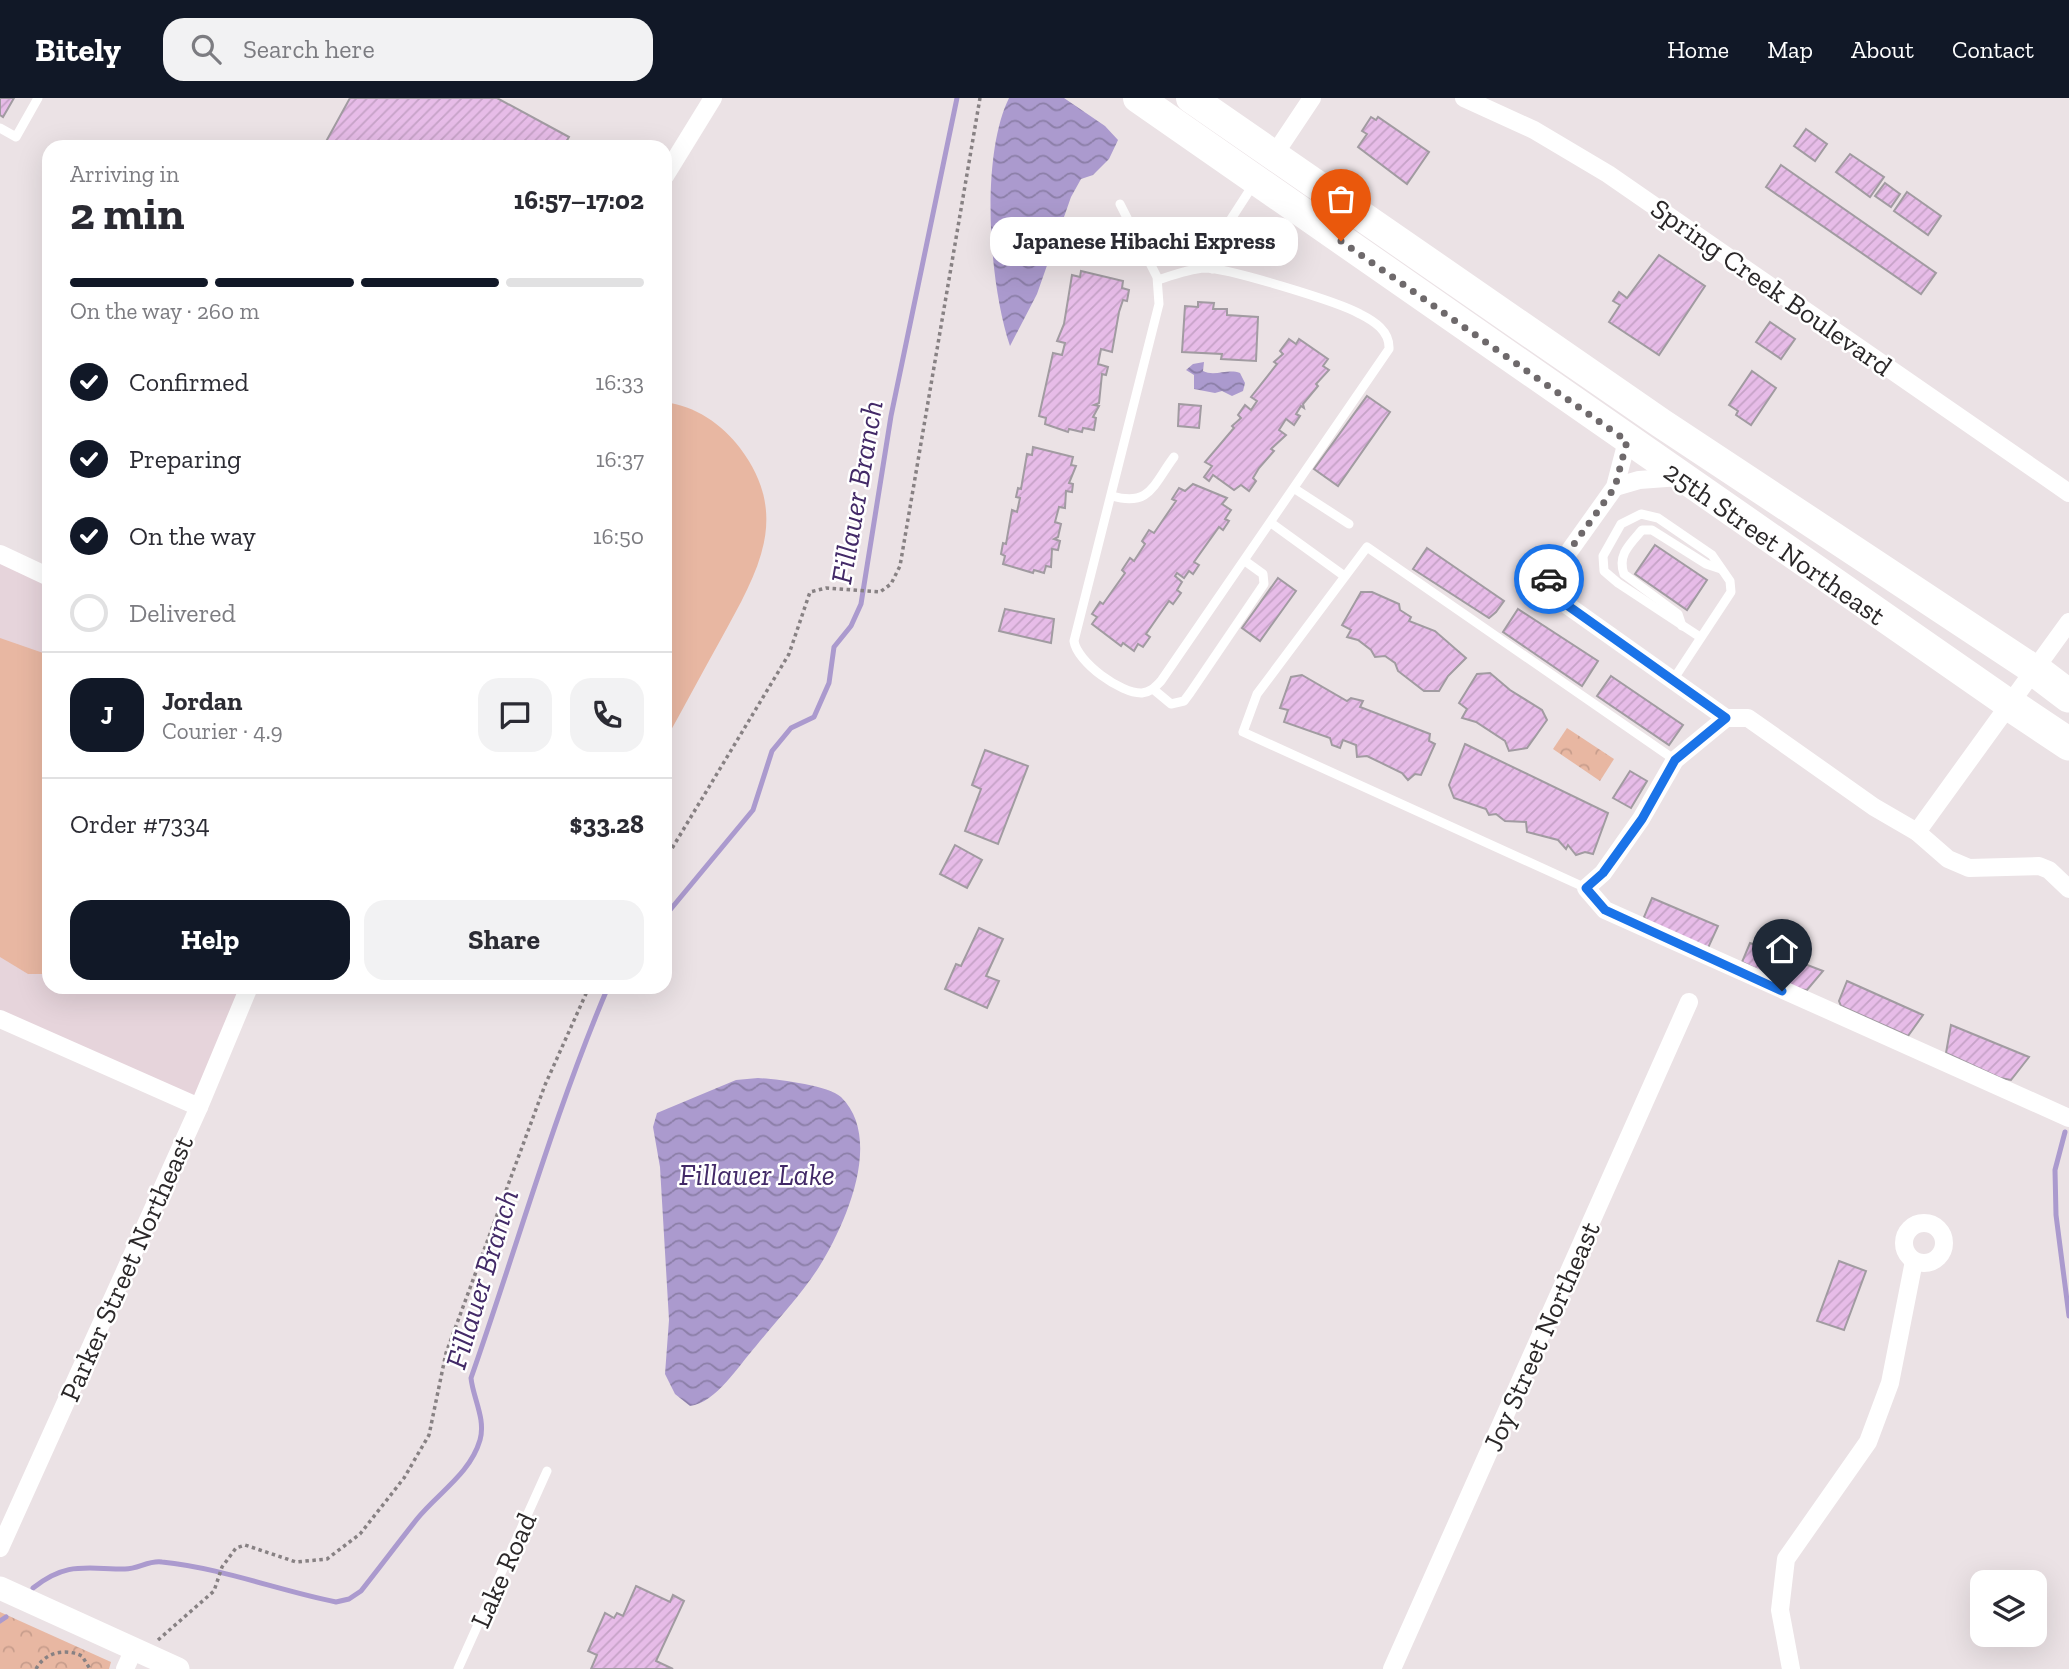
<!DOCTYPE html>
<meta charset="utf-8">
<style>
body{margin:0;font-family:"Zilla Slab",serif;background:#f2f2f3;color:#2b2b33;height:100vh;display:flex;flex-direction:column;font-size:26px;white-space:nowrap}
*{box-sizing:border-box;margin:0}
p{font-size:23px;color:#7c7c81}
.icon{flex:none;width:38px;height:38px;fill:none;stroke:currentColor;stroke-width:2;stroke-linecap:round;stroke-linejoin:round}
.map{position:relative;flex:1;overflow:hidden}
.panel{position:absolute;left:42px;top:42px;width:630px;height:854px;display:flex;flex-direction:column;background:#fff;border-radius:21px;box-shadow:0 7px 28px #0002}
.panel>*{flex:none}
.fabs{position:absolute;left:1970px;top:1472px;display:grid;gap:14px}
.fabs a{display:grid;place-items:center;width:77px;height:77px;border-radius:14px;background:#fff;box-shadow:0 7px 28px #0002;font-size:35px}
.pin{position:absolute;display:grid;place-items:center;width:60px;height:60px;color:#fff;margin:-72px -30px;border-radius:50% 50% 50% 0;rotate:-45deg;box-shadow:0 0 7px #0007}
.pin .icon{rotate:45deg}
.courier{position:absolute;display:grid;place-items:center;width:70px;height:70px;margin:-35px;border:5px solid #1a73e8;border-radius:50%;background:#fff;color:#222;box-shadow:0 2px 9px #0007}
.bubble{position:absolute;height:49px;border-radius:21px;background:#fff;box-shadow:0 7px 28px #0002;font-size:23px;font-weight:800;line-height:49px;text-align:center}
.summary em{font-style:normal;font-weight:800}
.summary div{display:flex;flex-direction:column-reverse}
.summary{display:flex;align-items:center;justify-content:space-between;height:119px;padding:0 28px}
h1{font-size:46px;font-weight:800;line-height:52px}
.bar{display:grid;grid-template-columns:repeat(4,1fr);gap:10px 7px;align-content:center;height:84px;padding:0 28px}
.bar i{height:9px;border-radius:5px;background:#e1e1e2}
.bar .on{background:#111827}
.bar p{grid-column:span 4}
.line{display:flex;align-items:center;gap:18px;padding:0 28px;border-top:2px solid #e1e1e2}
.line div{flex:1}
.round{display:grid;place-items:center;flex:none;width:74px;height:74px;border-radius:21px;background:#f2f2f3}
ol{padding:0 28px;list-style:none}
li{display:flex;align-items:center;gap:21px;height:77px}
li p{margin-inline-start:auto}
li .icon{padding:7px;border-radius:50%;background:#111827;color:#fff;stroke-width:4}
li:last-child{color:#7c7c81}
li i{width:38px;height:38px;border:4px solid #e1e1e2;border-radius:50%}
.action{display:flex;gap:14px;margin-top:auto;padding:14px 28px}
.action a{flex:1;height:80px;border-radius:21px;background:#111827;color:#fff;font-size:28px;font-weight:800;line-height:80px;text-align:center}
.action a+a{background:#f2f2f3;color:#2b2b33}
header{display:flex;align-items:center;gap:42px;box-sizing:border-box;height:98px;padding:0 35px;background:#111827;color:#fff}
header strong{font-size:33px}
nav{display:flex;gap:38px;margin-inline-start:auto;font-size:24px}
.search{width:490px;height:63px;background:#f2f2f3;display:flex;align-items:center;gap:18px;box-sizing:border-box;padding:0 24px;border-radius:21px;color:#7c7c81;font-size:26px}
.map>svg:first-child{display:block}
</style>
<header>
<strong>Bitely</strong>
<div class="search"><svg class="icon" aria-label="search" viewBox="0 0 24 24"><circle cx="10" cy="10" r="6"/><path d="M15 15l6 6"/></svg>Search here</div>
<nav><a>Home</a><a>Map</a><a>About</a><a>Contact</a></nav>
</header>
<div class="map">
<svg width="2069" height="1571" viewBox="0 0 2069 1571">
<defs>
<pattern id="park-crowns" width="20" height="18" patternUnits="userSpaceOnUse" patternTransform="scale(1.75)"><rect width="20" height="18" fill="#e8b7a2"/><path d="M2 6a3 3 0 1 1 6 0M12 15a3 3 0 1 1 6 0" fill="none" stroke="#c79d8c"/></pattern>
<pattern id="water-waves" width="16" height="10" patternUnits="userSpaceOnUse" patternTransform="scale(1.75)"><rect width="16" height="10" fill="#ab9ace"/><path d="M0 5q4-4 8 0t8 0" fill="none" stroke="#8b7ea7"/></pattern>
<pattern id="building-hatch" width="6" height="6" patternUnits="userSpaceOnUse" patternTransform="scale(1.75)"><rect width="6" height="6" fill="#e7bce8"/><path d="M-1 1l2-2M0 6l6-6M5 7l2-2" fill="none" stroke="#c6a2c7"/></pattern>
</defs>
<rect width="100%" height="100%" fill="#ebe2e5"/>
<polygon fill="#e6d4db" points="0,456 49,479 49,889 248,889 199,1009 0,921"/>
<g fill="#e8b7a2">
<path d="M665,304c30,4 57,22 75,46 52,69 17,125 -19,191 -19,34 -37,68 -56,102z"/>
<polygon points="0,540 49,557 49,876 28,876 0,859"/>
</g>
<g fill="url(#park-crowns)">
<polygon points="1567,630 1614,661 1600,683 1553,651"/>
<polygon points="0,1514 111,1564 109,1571 0,1571"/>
</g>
<g fill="url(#water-waves)">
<path d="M1009,0h55l41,28 13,14 -9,19 -16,16 -12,4 -10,18 -34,97 -27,52c-21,-62 -30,-189 -1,-248z"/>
<path d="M1204,264l-1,9c12,6 25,-3 37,2l5,10 -2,8 -11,5 -10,-5 -7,2 -21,-4v-14l-8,-5 7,-6z"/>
<path d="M758,980c18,1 70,7 83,19 43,42 4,128 -22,170 -18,28 -42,53 -63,79 -17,19 -40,57 -66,60l-15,-12 -10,-20 4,-54 -9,-153 -7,-40 4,-14 79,-33z"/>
</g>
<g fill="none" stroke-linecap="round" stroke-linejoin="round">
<g stroke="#ab9ace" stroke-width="5">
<polyline points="665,818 753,712 772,653 791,630 814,619 829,585 834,549 851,528 861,506 891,318 957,0"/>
<polyline points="2065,1034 2055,1072 2056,1117 2069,1218"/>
<path d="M33,1490c34,-27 53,-19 92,-19 13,0 24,-9 37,-7 59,6 115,28 174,40l13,-3 12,-8c19,-24 37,-48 56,-72 21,-26 53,-45 63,-79 6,-21 -7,-42 -9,-62 46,-131 83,-264 137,-391"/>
<polyline points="0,1523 6,1519"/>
</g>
</g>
<g fill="url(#building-hatch)" stroke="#a19ba1" stroke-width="2">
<polygon points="0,0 14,0 3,19 0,17"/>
<polygon points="350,0 497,0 569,39 563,49 323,49"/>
<polygon points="1371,19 1376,22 1378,19 1429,54 1407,86 1358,49 1367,36 1362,33"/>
<polygon points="1806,31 1827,46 1815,63 1794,48"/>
<polygon points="1850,56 1884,79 1870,99 1836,74"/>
<polygon points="1781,67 1936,175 1921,196 1766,89"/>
<polygon points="1885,85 1900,96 1891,109 1875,98"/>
<polygon points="1907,94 1941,118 1928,137 1894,113"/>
<polygon points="1659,157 1705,188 1659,257 1609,224 1620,207 1613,203 1619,194 1627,200"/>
<polygon points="1081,173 1123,183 1122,190 1129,192 1127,203 1123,202 1119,214 1112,254 1101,251 1098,266 1108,269 1106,277 1102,276 1099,305 1094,307 1099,308 1093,319 1096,320 1094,332 1083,330 1082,334 1069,331 1068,334 1045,326 1046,320 1039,318 1053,255 1062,257 1065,245 1057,243 1064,226 1072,177 1080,179"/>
<polygon points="1198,204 1214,205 1213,211 1227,211 1227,217 1258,219 1256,263 1221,261 1222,256 1182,254 1185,208 1198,209"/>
<polygon points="1770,224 1795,241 1781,261 1756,244"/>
<polygon points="1289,241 1296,246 1299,241 1328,261 1323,268 1329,272 1316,286 1318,288 1303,306 1304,310 1301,308 1296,316 1300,318 1294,327 1286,321 1279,332 1286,337 1271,351 1274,353 1259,370 1253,380 1256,383 1249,393 1241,387 1234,392 1213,377 1209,383 1204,379 1212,368 1205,364 1234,330 1232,328 1241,320 1238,317 1245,307 1251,312 1257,303 1251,299 1277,266 1274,264 1283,256 1280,253"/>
<polygon points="1752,273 1776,290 1751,327 1736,317 1738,313 1729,307"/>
<polygon points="1367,298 1390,314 1338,388 1314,371"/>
<polygon points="1179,306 1201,308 1199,330 1178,328"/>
<polygon points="1033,349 1073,359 1071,367 1076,368 1069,385 1073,386 1072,394 1066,393 1065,410 1059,409 1055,424 1061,426 1058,439 1054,441 1060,443 1058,452 1052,451 1051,469 1046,468 1044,475 1034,472 1033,475 1003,466 1005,458 1001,456 1003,445 1006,446 1012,412 1017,414 1020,400 1016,399 1018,390 1021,391 1027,356 1032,357"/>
<polygon points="1193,386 1227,400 1222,406 1231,412 1225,421 1229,423 1223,432 1219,429 1194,464 1199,467 1193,476 1189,473 1184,480 1177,475 1175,478 1182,484 1177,492 1181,495 1173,506 1169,503 1146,536 1150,539 1143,549 1138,546 1134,553 1123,545 1121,548 1092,526 1097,519 1092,516 1100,504 1103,506 1125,475 1122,472 1130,460 1134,463 1145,446 1142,443 1149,432 1154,435 1176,403 1172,401 1179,390 1185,393"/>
<polygon points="1655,447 1707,482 1687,512 1635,476"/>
<polygon points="1427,450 1504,503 1496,514 1489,520 1413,471"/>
<polygon points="1278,480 1296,493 1260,543 1242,530"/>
<polygon points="1361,494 1372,494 1399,506 1400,512 1411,519 1409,523 1435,533 1466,560 1448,578 1439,593 1424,593 1398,573 1395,565 1385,558 1375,559 1371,552 1358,542 1347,539 1351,532 1342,527"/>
<polygon points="1005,511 1054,521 1051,545 999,533"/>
<polygon points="1518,511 1598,563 1582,588 1503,534"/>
<polygon points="1490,575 1510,592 1542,612 1547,622 1527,650 1509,653 1505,643 1476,624 1462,620 1467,611 1459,605 1477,576"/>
<polygon points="1302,577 1347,603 1351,600 1363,603 1360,609 1430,636 1429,643 1435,646 1421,677 1415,676 1408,682 1402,675 1367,658 1357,659 1356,647 1343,642 1340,650 1332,647 1330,640 1284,624 1288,612 1280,610 1291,579"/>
<polygon points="1611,578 1683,627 1669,647 1597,598"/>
<polygon points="1465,646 1608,715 1593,756 1585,754 1576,757 1568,747 1566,751 1558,742 1527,734 1526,724 1505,723 1496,716 1489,717 1486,711 1454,700 1449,687"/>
<polygon points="985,652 1028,668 998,746 965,733 981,691 972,687"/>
<polygon points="1630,673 1647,683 1631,710 1613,700"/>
<polygon points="955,747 982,762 967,790 940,776"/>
<polygon points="1652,800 1718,828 1708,850 1648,824 1644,819"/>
<polygon points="979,830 1003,841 986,878 999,883 987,910 945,891 956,866 961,868"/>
<polygon points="1750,845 1823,873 1807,892 1797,891 1742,864"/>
<polygon points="1847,883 1923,917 1908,938 1841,908 1839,903"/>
<polygon points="1951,927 2029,959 2011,982 2000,980 1946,955"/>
<polygon points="1839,1163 1866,1173 1844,1232 1817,1223"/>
<polygon points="636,1488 670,1504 673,1497 684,1503 656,1563 673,1571 591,1571 597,1557 588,1553 605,1515 614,1520 617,1515 623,1518"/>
</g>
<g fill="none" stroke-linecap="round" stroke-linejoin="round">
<g stroke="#878183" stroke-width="3.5" stroke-dasharray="3.5 3.5" stroke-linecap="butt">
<polyline points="665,762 789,556 810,494 826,490 880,494 891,486 900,468 980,0"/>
<polyline points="158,1542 214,1493 222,1469 236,1450 245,1447 296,1464 327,1461 360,1436 404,1380 429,1337 446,1255 545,987 589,889"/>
<path d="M36,1571c9,-17 30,-21 46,-13l8,13"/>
</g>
<g stroke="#fff" stroke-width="9">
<polyline points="0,30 16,39 38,0"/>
<path d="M1120,106l37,73 2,27 -85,337c3,21 47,53 68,52 9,-1 13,-6 19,-12l228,-332c1,-18 -15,-28 -29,-35 -21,-12 -132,-46 -155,-46 -16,1 -32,7 -47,12"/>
<polyline points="1212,171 1222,135 1253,87"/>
<polyline points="1295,391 1349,426"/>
<path d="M1112,398c38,11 41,-11 62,-39"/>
<polyline points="1271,425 1343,477"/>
<path d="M1682,528l-4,-12 -54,-40c-7,-19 6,-30 18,-44h10l54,34 15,5"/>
<polyline points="1673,582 1731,494 1730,483 1712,457 1658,420 1641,416 1621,426 1603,458 1604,473 1618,485 1700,539"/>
<polyline points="1153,591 1171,606 1184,603 1190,595 1264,486 1263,476 1245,463"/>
<polyline points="1586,790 1243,634 1257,596 1367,449 1675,662"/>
<polyline points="458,1571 547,1373"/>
</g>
<g stroke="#fff" stroke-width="18">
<polyline points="1464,0 1534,32 1608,76 2069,395"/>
<polyline points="1274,57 1312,0"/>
<polyline points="665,78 713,0"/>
<polyline points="1627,343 1615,389 1543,490 1726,620"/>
<polyline points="1615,389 1639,382 1680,379"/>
<polyline points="0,456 49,479"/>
<polyline points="1917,734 2069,524"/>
<polyline points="2069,791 2049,772 2039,768 1969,770 1948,761 1917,734 1874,709 1748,620 1726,620 1675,662 1641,721 1603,775 1586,790 1605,812 2069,1020"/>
<polyline points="0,921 199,1009"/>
<circle cx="1924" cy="1145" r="20"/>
<polyline points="0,1450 199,1009 249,889"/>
<polyline points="125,1571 134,1551"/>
<polyline points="1392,1571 1689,904"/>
<polyline points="1791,1571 1780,1512 1786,1461 1868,1344 1890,1285 1914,1163"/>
</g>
<polyline stroke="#fff" stroke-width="23" points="0,1490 178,1571"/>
<g stroke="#fff" stroke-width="30">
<polyline points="1138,0 2009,606"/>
<polyline points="1191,0 1661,325 2036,573"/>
</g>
<g stroke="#fff" stroke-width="33">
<polyline points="2036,573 2069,598"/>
<polyline points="2009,606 2069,646"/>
</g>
</g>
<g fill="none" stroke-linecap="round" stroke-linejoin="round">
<polyline stroke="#6e696b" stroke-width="7" stroke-dasharray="0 12.6" points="1341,143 1627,343 1615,389 1549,481"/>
<polyline stroke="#1a73e8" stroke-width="9" points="1549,481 1543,490 1726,620 1675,662 1642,721 1603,775 1586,790 1605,812 1782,893"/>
</g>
<g text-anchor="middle" stroke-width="5" stroke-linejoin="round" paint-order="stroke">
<g font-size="28" fill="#2b2829" stroke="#fff">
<text transform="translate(1772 189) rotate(35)" y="10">Spring Creek Boulevard</text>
<text transform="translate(1775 445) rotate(35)" y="10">25th Street Northeast</text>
<text transform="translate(126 1170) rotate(-66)" y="10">Parker Street Northeast</text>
<text transform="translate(1541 1238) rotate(-66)" y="10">Joy Street Northeast</text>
<text transform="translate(503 1472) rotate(-66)" y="10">Lake Road</text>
</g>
<g font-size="30" font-style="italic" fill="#422967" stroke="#fff">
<text transform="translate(857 394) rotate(-80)" y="10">Fillauer Branch</text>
<text x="757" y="1087">Fillauer Lake</text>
<text transform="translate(482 1181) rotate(-73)" y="10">Fillauer Branch</text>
</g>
</g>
</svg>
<div class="fabs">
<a><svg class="icon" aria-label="layers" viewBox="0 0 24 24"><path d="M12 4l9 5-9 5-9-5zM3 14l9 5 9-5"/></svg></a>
</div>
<div class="pin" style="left:1341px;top:143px;background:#ea580c"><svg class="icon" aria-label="bag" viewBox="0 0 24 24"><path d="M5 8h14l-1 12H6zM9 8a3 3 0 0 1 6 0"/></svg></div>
<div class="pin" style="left:1782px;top:893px;background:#1f2937"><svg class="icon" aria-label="home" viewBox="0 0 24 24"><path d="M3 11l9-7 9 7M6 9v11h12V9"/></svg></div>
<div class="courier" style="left:1549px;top:481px"><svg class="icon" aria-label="car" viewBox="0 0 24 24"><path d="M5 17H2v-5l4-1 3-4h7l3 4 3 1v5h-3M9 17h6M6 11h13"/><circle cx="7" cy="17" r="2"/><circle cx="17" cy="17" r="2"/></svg></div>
<div class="bubble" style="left:990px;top:119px;width:308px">Japanese Hibachi Express</div>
<section class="panel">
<div class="summary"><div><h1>2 min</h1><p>Arriving in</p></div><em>16:57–17:02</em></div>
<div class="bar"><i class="on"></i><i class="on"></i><i class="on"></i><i></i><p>On the way · 260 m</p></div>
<ol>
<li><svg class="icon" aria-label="check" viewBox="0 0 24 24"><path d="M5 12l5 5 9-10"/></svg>Confirmed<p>16:33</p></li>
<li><svg class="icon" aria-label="check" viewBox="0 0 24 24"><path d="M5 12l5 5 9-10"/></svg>Preparing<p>16:37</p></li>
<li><svg class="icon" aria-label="check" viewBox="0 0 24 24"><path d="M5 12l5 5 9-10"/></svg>On the way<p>16:50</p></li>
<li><i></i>Delivered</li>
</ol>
<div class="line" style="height:126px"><b class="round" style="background:#111827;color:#fff">J</b><div><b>Jordan</b><p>Courier · 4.9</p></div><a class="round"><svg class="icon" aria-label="chat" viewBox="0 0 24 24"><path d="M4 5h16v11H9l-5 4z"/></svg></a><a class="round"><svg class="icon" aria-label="phone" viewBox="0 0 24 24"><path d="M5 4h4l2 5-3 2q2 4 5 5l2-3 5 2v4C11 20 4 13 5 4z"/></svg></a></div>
<div class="line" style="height:91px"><div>Order #7334</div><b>$33.28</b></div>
<div class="action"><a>Help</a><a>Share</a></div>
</section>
</div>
